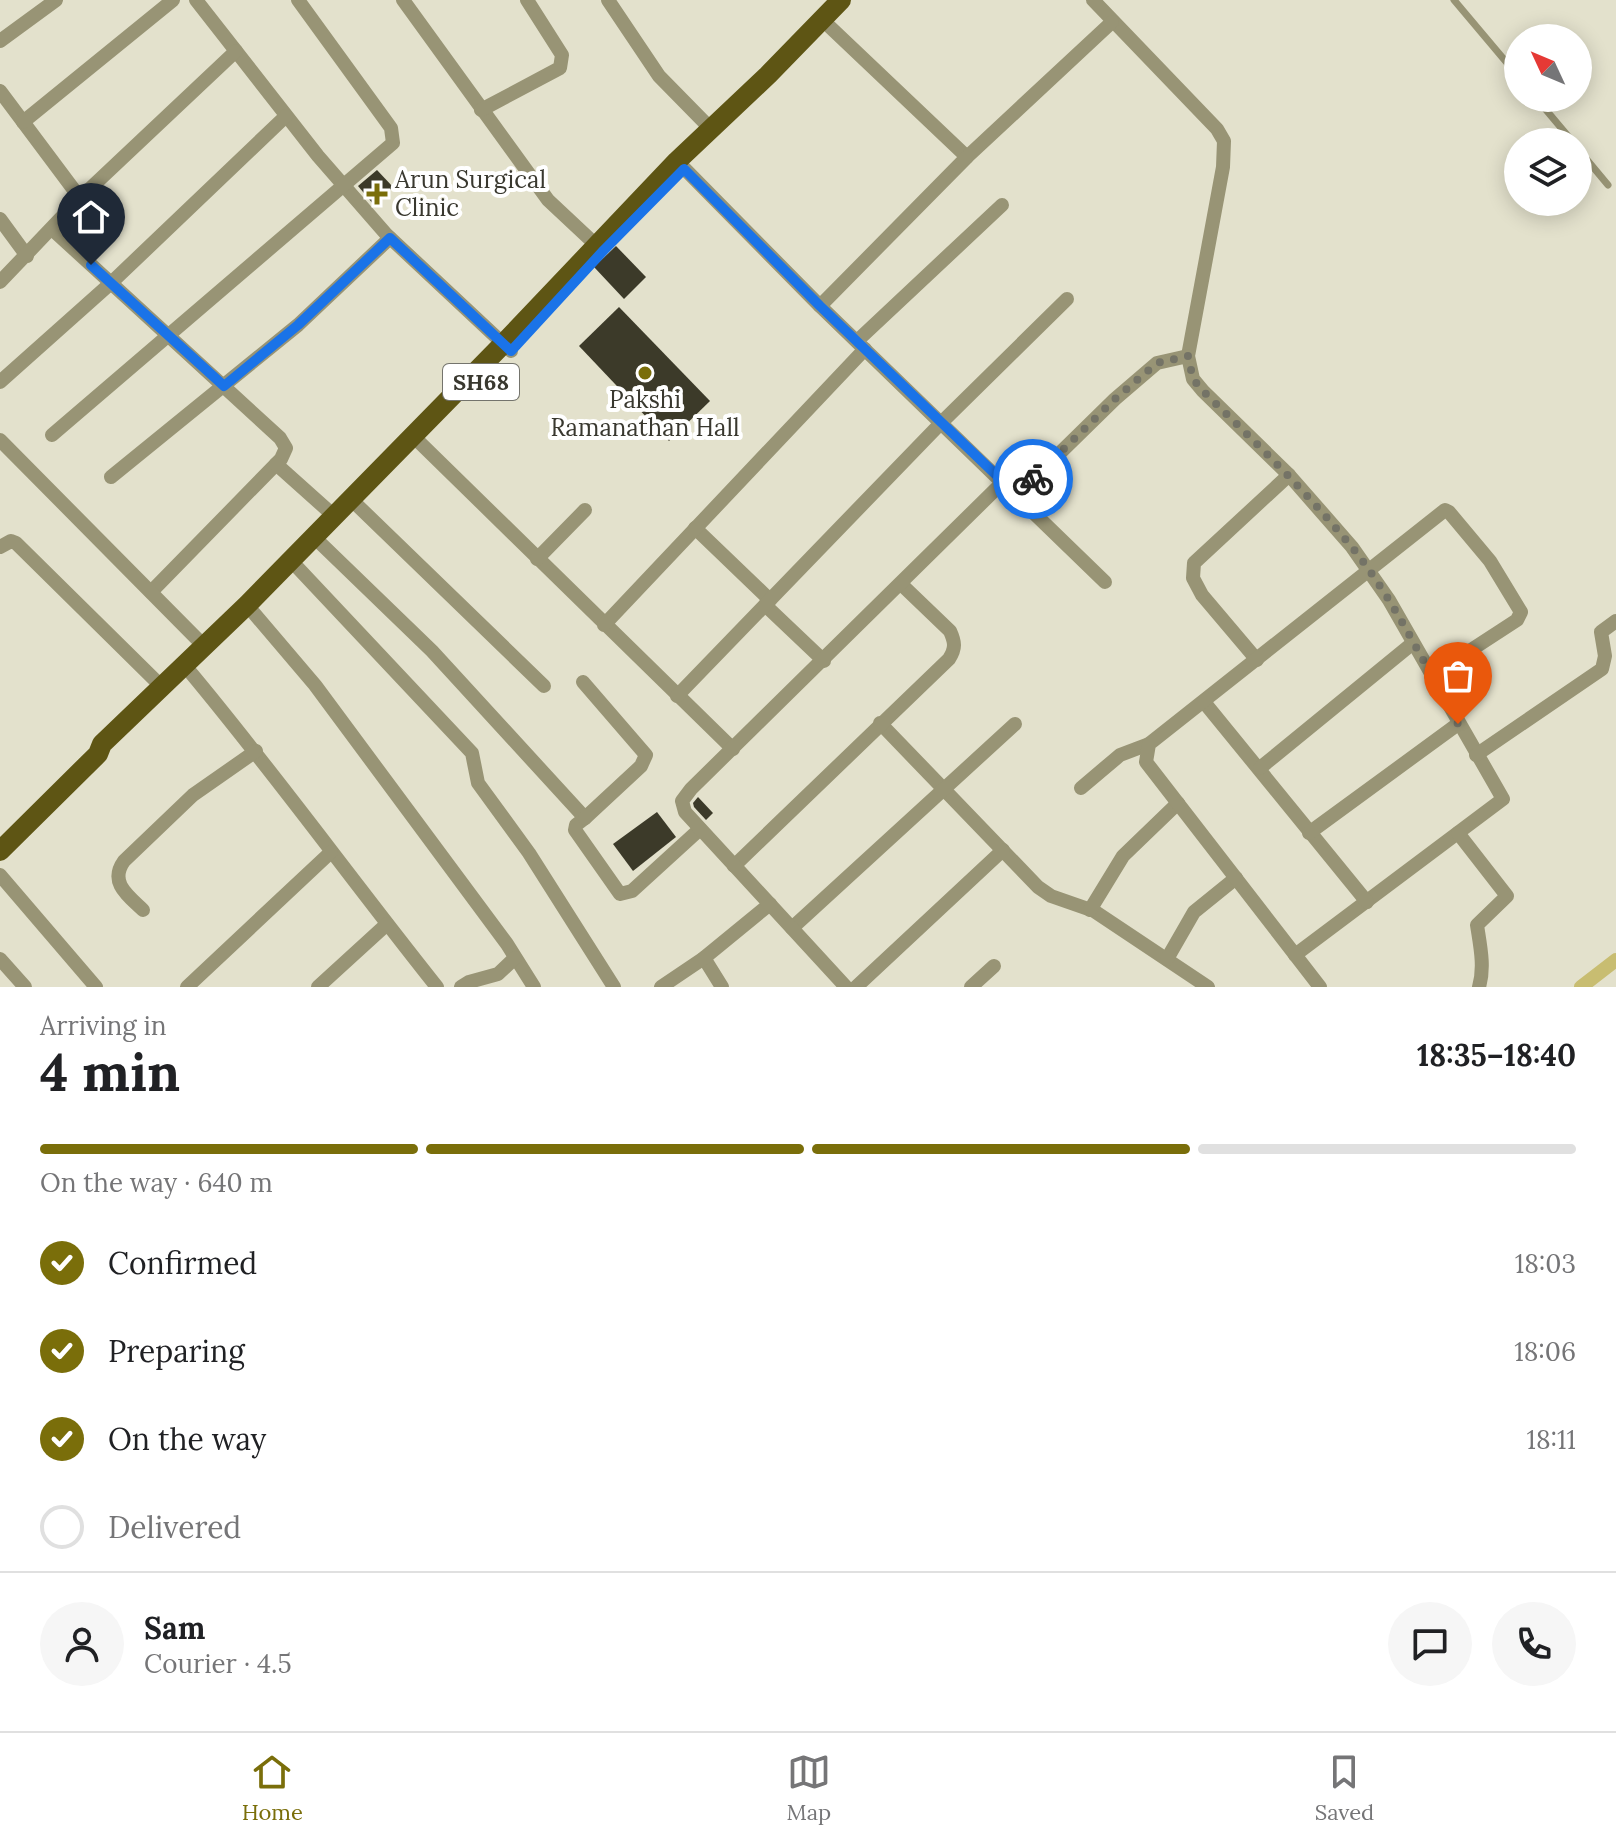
<!DOCTYPE html>
<meta charset="utf-8">
<style>
body{margin:0;font-family:Lora,serif;background:#f6f6f6;color:#202124;height:100vh;display:flex;flex-direction:column;font-size:30px;white-space:nowrap}
*{box-sizing:border-box;margin:0}
p{font-size:26px;color:#757577}
.icon{flex:none;width:44px;height:44px;fill:none;stroke:currentColor;stroke-width:2;stroke-linecap:round;stroke-linejoin:round}
.map{position:relative;height:987px;overflow:hidden}
.side{display:flex;flex-direction:column;background:#fff;flex:1}
.side>*{flex:none}
.needle{width:52px;rotate:314deg}
.tools{position:absolute;left:1504px;top:24px;display:grid;gap:16px}
.tools a{display:grid;place-items:center;width:88px;height:88px;border-radius:50%;background:#fff;box-shadow:0 4px 20px #0003;font-size:40px}
.pin{position:absolute;display:grid;place-items:center;width:68px;height:68px;color:#fff;margin:-82px -34px;border-radius:50% 50% 50% 0;rotate:-45deg;box-shadow:0 0 8px #0007}
.pin .icon{rotate:45deg}
.courier{position:absolute;display:grid;place-items:center;width:80px;height:80px;margin:-40px;border:6px solid #1a73e8;border-radius:50%;background:#fff;color:#222;box-shadow:0 2px 10px #0007}
.head em{font-style:normal;font-weight:700}
.head div{display:flex;flex-direction:column-reverse}
.head{display:flex;align-items:center;justify-content:space-between;height:136px;padding:0 40px}
h1{font-size:52px;font-weight:700;line-height:60px}
.bar{display:grid;grid-template-columns:repeat(4,1fr);gap:12px 8px;align-content:center;height:96px;padding:0 40px}
.bar i{height:10px;border-radius:6px;background:#e0e0e0}
.bar .current{background:#7a6e0a}
.bar p{grid-column:span 4}
.line{display:flex;align-items:center;gap:20px;padding:0 40px;border-top:2px solid #e0e0e0}
.line div{flex:1}
.round{display:grid;place-items:center;flex:none;width:84px;height:84px;border-radius:42px;background:#f6f6f6}
ol{padding:0 40px;list-style:none}
li{display:flex;align-items:center;gap:24px;height:88px}
li p{margin-inline-start:auto}
li .icon{padding:8px;border-radius:50%;background:#7a6e0a;color:#fff;stroke-width:4}
li:last-child{color:#757577}
li i{width:44px;height:44px;border:4px solid #e0e0e0;border-radius:50%}
.tab-bar{display:flex;justify-content:space-around;align-items:center;height:112px;border-top:2px solid #e0e0e0;background:#fff;font-size:22px;color:#757577}
.tab-bar a{display:grid;justify-items:center;gap:4px}
.tab-bar .current{color:#7a6e0a}
.map>svg:first-child{display:block}
</style>
<div class="map">
<svg width="1616" height="987" viewBox="0 0 1616 987">
<rect width="100%" height="100%" fill="#e3e1cc"/>
<g fill="none" stroke-linecap="round" stroke-linejoin="round">
<polyline stroke="#c8bd71" stroke-width="14" points="1581,987 1616,960"/>
</g>
<g fill="#3c3a29">
<polygon points="377,170 393,187 374,205 358,186"/>
<polygon points="616,246 646,277 624,299 594,267"/>
<polygon points="619,307 710,401 669,441 579,346"/>
<polygon points="698,797 713,813 706,820 694,807 693,803"/>
<polygon points="657,812 676,837 633,871 613,844"/>
</g>
<g fill="none" stroke-linecap="round" stroke-linejoin="round">
<g stroke="#989475" stroke-width="7">
<polyline points="1454,0 1518,76"/>
<polyline points="1536,98 1573,142"/>
<polyline points="1578,149 1608,185"/>
</g>
<g stroke="#989475" stroke-width="14">
<polyline points="196,0 318,156 386,234 511,351"/>
<polyline points="403,0 548,200 595,244"/>
<polyline points="608,0 659,76 711,129"/>
<polyline points="1093,0 1217,129 1224,141 1223,167 1188,356 1193,379 1203,391 1289,475 1352,547 1389,600 1503,799 1295,955"/>
<polyline points="830,27 967,157"/>
<polyline points="0,41 56,0"/>
<polyline points="0,91 80,198"/>
<polyline points="481,110 560,68 562,55 527,0"/>
<polyline points="23,122 173,0"/>
<polyline points="677,161 820,306 1105,582"/>
<polyline points="0,219 27,256"/>
<polyline points="52,229 280,438 286,448 281,459 151,592"/>
<polyline points="0,282 80,198 236,51"/>
<polyline points="820,306 967,157 1112,22"/>
<polyline points="857,341 1002,205"/>
<polyline points="0,382 111,283 286,116"/>
<polyline points="52,435 393,143 391,128 298,0"/>
<polyline points="412,435 733,749"/>
<polyline points="0,440 204,646"/>
<polyline points="276,464 333,515"/>
<polyline points="111,477 298,325 390,238"/>
<polyline points="1017,495 1115,399 1157,363 1188,356"/>
<polyline points="358,506 544,686"/>
<polyline points="695,528 770,600"/>
<polyline points="313,536 432,651 585,818 576,825 575,830 620,894 632,891 700,829"/>
<polyline points="0,547 11,541 16,543 161,686"/>
<polyline points="537,559 585,510"/>
<polyline points="298,568 472,753 478,783 529,853 614,987"/>
<polyline points="247,605 315,685 507,944 534,987"/>
<polyline points="765,605 824,661"/>
<polyline points="604,625 865,349"/>
<polyline points="1257,660 1202,595 1193,578 1194,563 1289,475"/>
<path d="M191,673c85,102 163,210 246,314"/>
<polyline points="583,682 646,755 641,766 585,818"/>
<polyline points="677,696 941,423 1067,299"/>
<polyline points="1204,702 1367,902"/>
<polyline points="880,723 1038,887 1051,896 1094,911 1208,987"/>
<polyline points="1476,755 1602,669 1605,656 1601,632 1616,621"/>
<polyline points="1260,768 1413,643"/>
<polyline points="1081,788 1120,755 1149,744"/>
<polyline points="1309,833 1458,724"/>
<path d="M1458,833l49,63 -30,29c3,20 8,42 2,62"/>
<path d="M734,866l215,-207c7,-11 6,-17 1,-28l-49,-47"/>
<polyline points="0,875 96,987"/>
<path d="M143,910c-16,-15 -34,-28 -19,-49l69,-66 63,-44"/>
<polyline points="1090,910 1123,856 1178,803"/>
<polyline points="792,928 1015,724"/>
<polyline points="704,958 722,987"/>
<polyline points="0,959 25,987"/>
<polyline points="1167,959 1194,912 1236,878"/>
<polyline points="187,987 331,852"/>
<polyline points="318,987 387,924"/>
<polyline points="461,987 469,982 498,974 515,958"/>
<polyline points="661,987 704,958 770,904"/>
<polyline points="846,987 685,812 682,801 691,789 1003,482"/>
<polyline points="856,987 1003,850"/>
<polyline points="971,987 994,966"/>
<polyline points="1320,987 1146,762 1149,744 1445,510 1449,512 1490,561 1521,612 1517,620 1431,676"/>
</g>
<polyline stroke="#5e5514" stroke-width="20" points="0,851 98,754 102,744 247,605 503,344 677,161 768,75 841,0"/>
</g>
<g fill="none" stroke-linecap="round" stroke-linejoin="round">
<path stroke="#747366" stroke-width="8" stroke-dasharray="0 14.4" d="M1033,479l82,-80 42,-36 31,-7 5,23 10,12c51,50 102,99 148,155 43,53 73,118 107,178"/>
<polyline stroke="#1a73e8" stroke-width="10" points="91,265 224,386 298,325 390,238 511,351 604,250 684,169 820,306 1017,495 1033,479"/>
</g>
<g fill="#7a6e0a" stroke="#fff" stroke-width="3">
<path d="M373 182h8v8h8v8h-8v8h-8v-8h-8v-8h8z"/>
<circle cx="645" cy="373" r="8"/>
</g>
<g text-anchor="middle" stroke-width="8" stroke-linejoin="round" paint-order="stroke">
<rect fill="#fff" stroke="#74746d" stroke-width="2" x="443" y="364" width="76" height="36" rx="6"/>
<g font-size="22" font-weight="bold" fill="#39382f">
<text x="481" y="390">SH68</text>
</g>
<g font-size="24" fill="#39382f" stroke="#fff" text-anchor="start">
<text x="395" y="188">Arun Surgical<tspan x="395" dy="28">Clinic</tspan></text>
<text x="645" y="408" text-anchor="middle">Pakshi<tspan x="645" dy="28">Ramanathan Hall</tspan></text>
</g>
</g>
</svg>
<div class="tools">
<a><svg class="needle" viewBox="-14 -14 28 28"><path d="M0-13l5 13h-10z" fill="#e53935"/><path d="M0 13l5-13h-10z" fill="#757577"/></svg></a>
<a><svg class="icon" aria-label="layers" viewBox="0 0 24 24"><path d="M12 4l9 5-9 5-9-5zM3 14l9 5 9-5"/></svg></a>
</div>
<div class="pin" style="left:1458px;top:724px;background:#ea580c"><svg class="icon" aria-label="bag" viewBox="0 0 24 24"><path d="M5 8h14l-1 12H6zM9 8a3 3 0 0 1 6 0"/></svg></div>
<div class="pin" style="left:91px;top:265px;background:#1f2937"><svg class="icon" aria-label="home" viewBox="0 0 24 24"><path d="M3 11l9-7 9 7M6 9v11h12V9"/></svg></div>
<div class="courier" style="left:1033px;top:479px"><svg class="icon" aria-label="bike" viewBox="0 0 24 24"><circle cx="6" cy="16" r="4"/><circle cx="18" cy="16" r="4"/><path d="M6 16l4-8h5l3 8M10 8l3 8H6M13 5h3"/></svg></div>
</div>
<section class="side">
<div class="head"><div><h1>4 min</h1><p>Arriving in</p></div><em>18:35–18:40</em></div>
<div class="bar"><i class="current"></i><i class="current"></i><i class="current"></i><i></i><p>On the way · 640 m</p></div>
<ol>
<li><svg class="icon" aria-label="check" viewBox="0 0 24 24"><path d="M5 12l5 5 9-10"/></svg>Confirmed<p>18:03</p></li>
<li><svg class="icon" aria-label="check" viewBox="0 0 24 24"><path d="M5 12l5 5 9-10"/></svg>Preparing<p>18:06</p></li>
<li><svg class="icon" aria-label="check" viewBox="0 0 24 24"><path d="M5 12l5 5 9-10"/></svg>On the way<p>18:11</p></li>
<li><i></i>Delivered</li>
</ol>
<div class="line" style="height:144px"><a class="round"><svg class="icon" aria-label="person" viewBox="0 0 24 24"><circle cx="12" cy="8" r="4"/><path d="M4 21q1-7 8-7t8 7"/></svg></a><div><b>Sam</b><p>Courier · 4.5</p></div><a class="round"><svg class="icon" aria-label="chat" viewBox="0 0 24 24"><path d="M4 5h16v11H9l-5 4z"/></svg></a><a class="round"><svg class="icon" aria-label="phone" viewBox="0 0 24 24"><path d="M5 4h4l2 5-3 2q2 4 5 5l2-3 5 2v4C11 20 4 13 5 4z"/></svg></a></div>
</section>
<nav class="tab-bar">
<a class="current"><svg class="icon" aria-label="home" viewBox="0 0 24 24"><path d="M3 11l9-7 9 7M6 9v11h12V9"/></svg>Home</a>
<a><svg class="icon" aria-label="map" viewBox="0 0 24 24"><path d="M3 6l6-2 6 2 6-2v14l-6 2-6-2-6 2zM9 4v14M15 6v14"/></svg>Map</a>
<a><svg class="icon" aria-label="saved" viewBox="0 0 24 24"><path d="M7 4h10v16l-5-4-5 4z"/></svg>Saved</a>
</nav>
